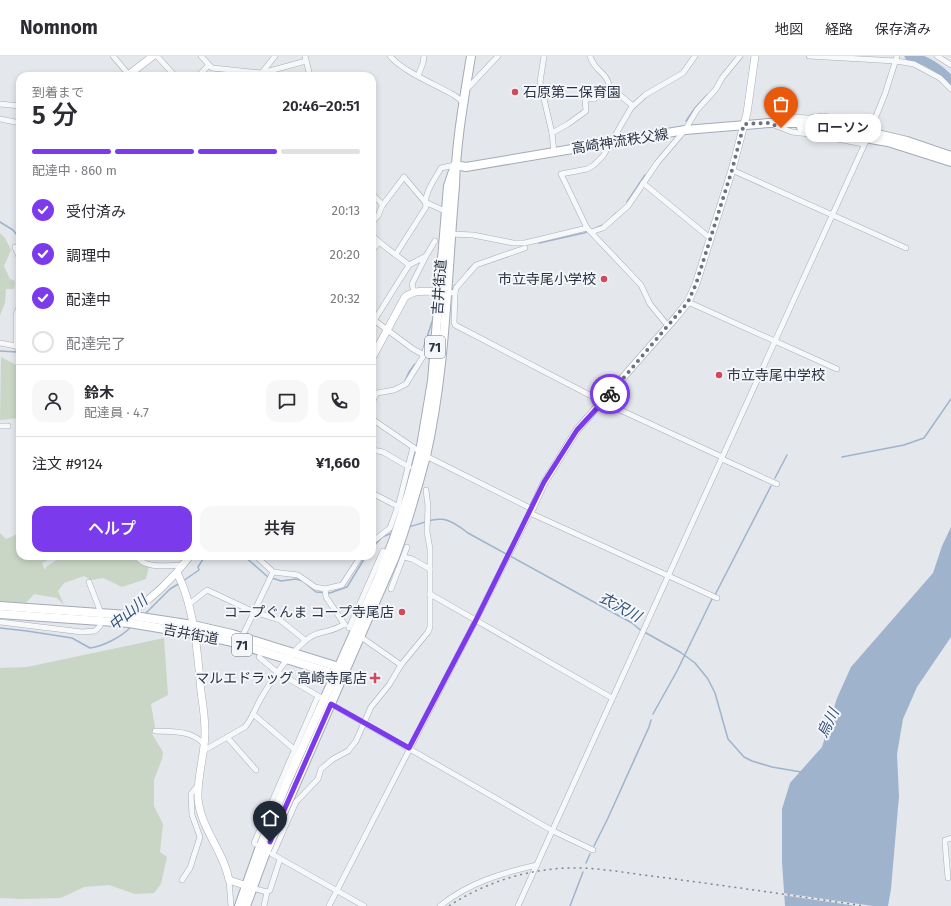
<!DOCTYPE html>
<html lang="ja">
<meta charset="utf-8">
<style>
body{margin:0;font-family:"Fira Sans","Noto Sans JP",sans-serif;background:#f7f7f7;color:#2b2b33;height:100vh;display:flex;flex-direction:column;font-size:15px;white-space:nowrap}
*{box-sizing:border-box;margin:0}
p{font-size:13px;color:#7c7c81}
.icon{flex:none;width:22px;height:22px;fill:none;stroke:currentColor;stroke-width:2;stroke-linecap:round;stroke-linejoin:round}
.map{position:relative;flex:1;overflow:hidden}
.sheet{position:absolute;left:16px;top:16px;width:360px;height:488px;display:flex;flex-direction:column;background:#fff;border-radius:12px;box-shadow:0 2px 6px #0003}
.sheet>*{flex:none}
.pin{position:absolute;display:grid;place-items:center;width:34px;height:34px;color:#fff;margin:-41px -17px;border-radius:50% 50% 50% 0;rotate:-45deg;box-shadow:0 0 4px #0007}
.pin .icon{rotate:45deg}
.courier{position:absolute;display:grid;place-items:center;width:40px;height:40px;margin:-20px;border:3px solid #7c3aed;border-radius:50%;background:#fff;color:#222;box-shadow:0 1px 5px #0007}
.bubble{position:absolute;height:28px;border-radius:12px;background:#fff;box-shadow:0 2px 6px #0003;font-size:13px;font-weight:600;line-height:28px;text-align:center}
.headline em{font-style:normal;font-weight:600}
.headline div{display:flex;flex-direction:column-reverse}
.headline{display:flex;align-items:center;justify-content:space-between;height:68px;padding:0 16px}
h1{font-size:26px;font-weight:600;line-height:30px}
.bar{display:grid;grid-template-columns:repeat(4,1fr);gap:6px 4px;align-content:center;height:48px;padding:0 16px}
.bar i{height:5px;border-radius:3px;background:#e1e1e2}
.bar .current{background:#7c3aed}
.bar p{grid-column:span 4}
.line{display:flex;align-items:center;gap:10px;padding:0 16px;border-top:1px solid #e1e1e2}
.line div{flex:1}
.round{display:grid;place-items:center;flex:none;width:42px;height:42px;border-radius:12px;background:#f7f7f7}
ol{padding:0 16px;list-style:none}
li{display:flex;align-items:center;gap:12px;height:44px}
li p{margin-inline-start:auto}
li .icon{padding:4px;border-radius:50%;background:#7c3aed;color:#fff;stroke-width:4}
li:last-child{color:#7c7c81}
li i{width:22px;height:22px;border:2px solid #e1e1e2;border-radius:50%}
.cta{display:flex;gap:8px;margin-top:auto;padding:8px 16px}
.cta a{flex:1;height:46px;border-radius:12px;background:#7c3aed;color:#fff;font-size:16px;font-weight:600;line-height:46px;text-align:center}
.cta a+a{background:#f7f7f7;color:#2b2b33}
header{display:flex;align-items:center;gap:24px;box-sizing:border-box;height:56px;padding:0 20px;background:#fff;border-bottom:1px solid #e1e1e2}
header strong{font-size:19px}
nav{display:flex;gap:22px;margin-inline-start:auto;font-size:14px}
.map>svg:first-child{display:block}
</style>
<header>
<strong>Nomnom</strong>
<nav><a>地図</a><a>経路</a><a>保存済み</a></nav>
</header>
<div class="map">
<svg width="951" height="850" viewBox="0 0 951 850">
<rect width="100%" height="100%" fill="#e4e7ec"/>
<g fill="#c9d6c5">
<polygon points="0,177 5,182 11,194 4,210 10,223 15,225 14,233 6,233 5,247 0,259"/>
<polygon points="1,301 20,311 20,362 0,364"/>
<polygon points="0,477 6,483 20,477 20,500 55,500 42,507 45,514 46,511 63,500 124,500 149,510 146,523 122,531 103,522 91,524 84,520 64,527 58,535 64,549 57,542 34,538 26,547 0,545"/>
<polygon points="164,582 168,639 151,648 155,671 152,678 163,696 162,703 154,724 154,750 163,768 160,796 167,801 161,828 154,837 135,838 109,829 84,831 61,842 22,843 0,842 0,612 27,611"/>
</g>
<polygon fill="#9fb4cc" points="951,471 951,581 917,631 903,663 897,698 899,740 891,833 888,850 785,850 782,806 782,753 790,727 822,691 837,642 851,611 933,517 942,490"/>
<polygon fill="#e4e7ec" points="782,837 873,850 857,850 782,839"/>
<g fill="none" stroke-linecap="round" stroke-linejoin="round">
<g stroke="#9fb4cc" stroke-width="1.5">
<polyline points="686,65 695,52 707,39"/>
<polyline points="627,146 645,119"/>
<polyline points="612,161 616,157"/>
<polyline points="0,166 13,174 20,183"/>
<polyline points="539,187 584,177 603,169"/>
<polyline points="468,214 474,208"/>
<polyline points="451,236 455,229"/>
<polyline points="427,281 434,260"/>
<polyline points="423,294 425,287"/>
<polyline points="0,295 17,296 20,298"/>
<polyline points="405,325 409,316 415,308"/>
<polyline points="372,340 373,336 376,335"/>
<polyline points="842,401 904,389 924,382 951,343"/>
<polyline points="775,422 787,399"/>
<path d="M409,471c30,-9 33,-14 59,6l164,90 7,6 41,23 15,11 13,16 7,14 13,46 16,18 8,4 20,6 29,5"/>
<polyline points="372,492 382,481 392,477"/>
<polyline points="244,500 268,521"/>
<polyline points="272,522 281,525 296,523 303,525 316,536 330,537 347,531 366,500"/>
<polyline points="183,525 199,514 198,511 205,500"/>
<polyline points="715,539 771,430"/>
<polyline points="144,559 170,533 180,527"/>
<path d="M0,572l27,3 45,7 18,10c14,-2 31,-11 41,-21"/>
<polyline points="653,658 677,615 712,543"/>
<polyline points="594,790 608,762 649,671 651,664"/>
<polyline points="586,807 590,798"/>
<polyline points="570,850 583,816"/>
</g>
<path stroke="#9fb4cc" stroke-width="9" d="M909,0c16,3 32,13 42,25"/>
<g stroke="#a9aeb7" stroke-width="6">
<g id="street">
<polyline points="113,0 130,20"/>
<polyline points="157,0 175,20"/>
<polyline points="201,0 212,12 262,17 306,5"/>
<polyline points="305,0 310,20"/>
<path d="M390,0c11,14 44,28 60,37 5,2 9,6 13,9"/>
<polyline points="544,0 540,26 552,77 554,96"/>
<path d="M590,0c4,15 18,17 19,30l24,20"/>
<polyline points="809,0 896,5 914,8 940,22 951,33"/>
<polyline points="937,0 951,9"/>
<polyline points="261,18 275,0"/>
<polyline points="198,20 209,9"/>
<polyline points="418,20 423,7 424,0"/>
<polyline points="466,34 498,0"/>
<polyline points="0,48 20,50"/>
<polyline points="0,63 20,67"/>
<polyline points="778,65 790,61 809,62 823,60 872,68"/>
<polyline points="774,69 792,76 809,78 813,81 832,82 864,88"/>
<polyline points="872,70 885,38 897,0"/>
<polyline points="552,77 568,68 586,55 585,43 594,43 609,30"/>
<polyline points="732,114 906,192"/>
<polyline points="643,127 710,182"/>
<polyline points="372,138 383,149"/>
<polyline points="372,166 378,160 382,150 404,121 425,146 445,155"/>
<polyline points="591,176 603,172 628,150 657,107 685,74 697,54 716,33 722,22 740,0"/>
<polyline points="451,178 473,179 513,187 525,187 587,172"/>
<path d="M372,179c10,11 25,20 37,30l-37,59"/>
<polyline points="15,191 20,203"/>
<polyline points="372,195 379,186"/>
<path d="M396,198l30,-47c-3,-13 9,-28 15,-39l14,-3"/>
<polyline points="426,200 435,185"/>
<polyline points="409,209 426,200 412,228 414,236"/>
<polyline points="446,236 455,237 454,266 455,269 603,346 722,401"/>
<polyline points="455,237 456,232 476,209 525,192"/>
<polyline points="688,246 837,313"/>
<polyline points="374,264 413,293 424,299"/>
<polyline points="668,270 650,248 641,229 587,172 561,118 587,113 594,109 603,100 631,52 645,39 683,17 695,0"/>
<polyline points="0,287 16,290 20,295"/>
<polyline points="16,290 16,259 20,249"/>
<polyline points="372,346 377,337 394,334 406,328 424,299 429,282 436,281"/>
<polyline points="0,370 8,370"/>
<polyline points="372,394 383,396 409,411"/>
<polyline points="722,403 777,428"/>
<polyline points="372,437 399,451"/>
<polyline points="530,457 717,542"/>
<polyline points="372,486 390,472 399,447 413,391"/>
<path d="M136,500c9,14 33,9 47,9"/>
<polyline points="256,500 273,516 298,519 315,531 325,533 342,529 361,500"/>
<polyline points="404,501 412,503 430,513"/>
<polyline points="89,526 101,557"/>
<polyline points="325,533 326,541 345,569"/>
<polyline points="391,533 407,491"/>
<polyline points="430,538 612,642"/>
<polyline points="188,549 207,534 254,556 280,564 305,584"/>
<polyline points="0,566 82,576 95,575 100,570 101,565"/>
<polyline points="349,572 383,495"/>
<polyline points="242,581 273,516"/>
<polyline points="361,581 401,609"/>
<polyline points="259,601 277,616 320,641"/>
<polyline points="331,648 553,775 593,794"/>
<polyline points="253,658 294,693"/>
<path d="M155,675c18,1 36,-1 49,13"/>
<polyline points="227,681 256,714"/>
<path d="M203,695l42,-24c7,-8 10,-18 15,-27 12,-21 26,-43 45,-59 13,-12 26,-7 39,-17"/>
<polyline points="255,788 254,787 318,640"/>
<polyline points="272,798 364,850"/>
<polyline points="273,798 296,746 318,723 321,713 333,703 348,695 356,685 371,651 389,629 401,609 428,576 430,571 430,493 427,476 428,450 426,434"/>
<polyline points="948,822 945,787 945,784 951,782"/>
<polyline points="182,824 190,812 200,781 192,759 191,738 198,729"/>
<polyline points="229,824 231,850"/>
<polyline points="252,832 267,836 270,834 280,803"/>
<polyline points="264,850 267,836"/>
<polyline points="329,850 476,564 532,453 426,400 372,363"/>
<path d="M440,850c28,-23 62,-33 97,-41"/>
<polyline points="518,850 866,85"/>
</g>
</g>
<g stroke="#a9aeb7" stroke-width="8">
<g id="secondary">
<polyline points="127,20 153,0"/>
<path d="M372,302l33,-61c11,-9 26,-5 39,-5"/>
<polyline points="532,453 544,427 577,374 676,261 688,246 696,228 732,114 747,57 755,0"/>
<path d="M177,517c17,32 21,83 24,119 2,13 4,26 4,40 0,22 -8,44 -7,66 2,30 26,53 31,82l21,7"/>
<path d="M128,559c25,-17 44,-35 62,-59"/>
</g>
</g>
<g stroke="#a3abb8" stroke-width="10">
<g id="primary">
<polyline points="801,71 888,86 951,106"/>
<polyline points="455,109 466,111 685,74 769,67 816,67 843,70 907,85 951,100"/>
<polyline points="0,550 128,559 193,569 232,578 342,612"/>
<polyline points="0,558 129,567 195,578 228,585 338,619"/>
<polyline points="239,850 258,796 288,724 378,523 393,485 408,440 420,396 432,325 448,130 453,115"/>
<path d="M246,850l18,-49 131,-300c12,-33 22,-67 31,-101 20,-88 21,-181 29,-270 1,-44 9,-87 16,-130"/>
</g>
</g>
<use href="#street" stroke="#f7f8fa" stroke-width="5"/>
<use href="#secondary" stroke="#fff" stroke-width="7"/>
<use href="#primary" stroke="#fff" stroke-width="8"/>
<path stroke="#7d8696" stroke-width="1.5" stroke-dasharray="2 4" stroke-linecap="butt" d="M449,850c32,-21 67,-33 104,-37 35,-4 72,4 106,8 69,9 137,19 206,29"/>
</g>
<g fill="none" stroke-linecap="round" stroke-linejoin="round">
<polyline stroke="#6c737f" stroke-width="4" stroke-dasharray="0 7.2" points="610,338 688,246 696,228 732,114 744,68 769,67 781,72"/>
<polyline stroke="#7c3aed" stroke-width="5" points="270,786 331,648 409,692 476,564 544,426 577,374 610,338"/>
</g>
<g fill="#d1495b" stroke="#f4f6f9" stroke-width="1.5">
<circle cx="515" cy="36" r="4"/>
<circle cx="604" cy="223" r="4"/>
<circle cx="719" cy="319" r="4"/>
<circle cx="402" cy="556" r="4"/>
<path d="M373 616h4v4h4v4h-4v4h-4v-4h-4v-4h4z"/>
</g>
<g text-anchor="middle" stroke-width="4" stroke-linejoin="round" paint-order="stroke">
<g fill="#f4f6f9" stroke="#676e7b" stroke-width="1">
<rect x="425" y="280" width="20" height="22" rx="3"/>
<rect x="232" y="578" width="20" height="22" rx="3"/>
</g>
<g font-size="13" font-weight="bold" fill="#2b3445">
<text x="435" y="296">71</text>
<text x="242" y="594">71</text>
</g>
<g font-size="14" fill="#2b3445" stroke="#f4f6f9" text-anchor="end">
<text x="523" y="41" text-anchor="start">石原第二保育園</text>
<text x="596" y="228">市立寺尾小学校</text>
<text x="727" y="324" text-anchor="start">市立寺尾中学校</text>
<text x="394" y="561">コープぐんま コープ寺尾店</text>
<text x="367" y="627">マルエドラッグ 高崎寺尾店</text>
</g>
<g font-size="14" fill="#2b3445" stroke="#f4f6f9">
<text transform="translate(620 85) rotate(-9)" y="5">高崎神流秩父線</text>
<text transform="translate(439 231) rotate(-86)" y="5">吉井街道</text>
<text transform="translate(191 578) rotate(11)" y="5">吉井街道</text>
</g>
<g font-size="15" font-style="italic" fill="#34527a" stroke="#f4f6f9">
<text transform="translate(620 551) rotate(29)" y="5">衣沢川</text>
<text transform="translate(128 557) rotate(-40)" y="5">中山川</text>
<text transform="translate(828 667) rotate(-64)" y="5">烏川</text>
</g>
</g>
</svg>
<div class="pin" style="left:781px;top:72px;background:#ea580c"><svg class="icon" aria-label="bag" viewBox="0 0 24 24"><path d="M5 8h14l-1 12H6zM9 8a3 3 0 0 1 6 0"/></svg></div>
<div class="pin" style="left:270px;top:786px;background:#1f2937"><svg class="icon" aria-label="home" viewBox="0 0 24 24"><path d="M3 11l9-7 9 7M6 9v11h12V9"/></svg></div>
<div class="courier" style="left:610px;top:338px"><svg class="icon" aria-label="bike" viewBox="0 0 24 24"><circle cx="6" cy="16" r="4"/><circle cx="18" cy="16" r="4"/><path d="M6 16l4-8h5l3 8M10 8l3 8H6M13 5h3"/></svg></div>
<div class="bubble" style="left:805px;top:58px;width:76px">ローソン</div>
<section class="sheet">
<div class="headline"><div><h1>5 分</h1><p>到着まで</p></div><em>20:46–20:51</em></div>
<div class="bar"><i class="current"></i><i class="current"></i><i class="current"></i><i></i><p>配達中 · 860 m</p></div>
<ol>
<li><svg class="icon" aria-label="check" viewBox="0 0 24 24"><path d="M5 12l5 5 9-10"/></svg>受付済み<p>20:13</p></li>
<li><svg class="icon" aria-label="check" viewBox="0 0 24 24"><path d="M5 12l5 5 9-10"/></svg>調理中<p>20:20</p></li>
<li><svg class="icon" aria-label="check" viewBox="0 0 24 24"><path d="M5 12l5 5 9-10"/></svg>配達中<p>20:32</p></li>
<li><i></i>配達完了</li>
</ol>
<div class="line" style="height:72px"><a class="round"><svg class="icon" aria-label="person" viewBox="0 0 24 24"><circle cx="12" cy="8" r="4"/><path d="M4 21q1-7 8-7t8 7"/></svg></a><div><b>鈴木</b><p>配達員 · 4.7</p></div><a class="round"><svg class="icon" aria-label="chat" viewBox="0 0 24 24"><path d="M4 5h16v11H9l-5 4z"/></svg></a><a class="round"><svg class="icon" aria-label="phone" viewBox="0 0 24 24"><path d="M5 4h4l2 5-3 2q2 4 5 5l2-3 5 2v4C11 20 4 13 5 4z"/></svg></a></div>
<div class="line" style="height:52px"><div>注文 #9124</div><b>¥1,660</b></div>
<div class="cta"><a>ヘルプ</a><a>共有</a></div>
</section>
</div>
